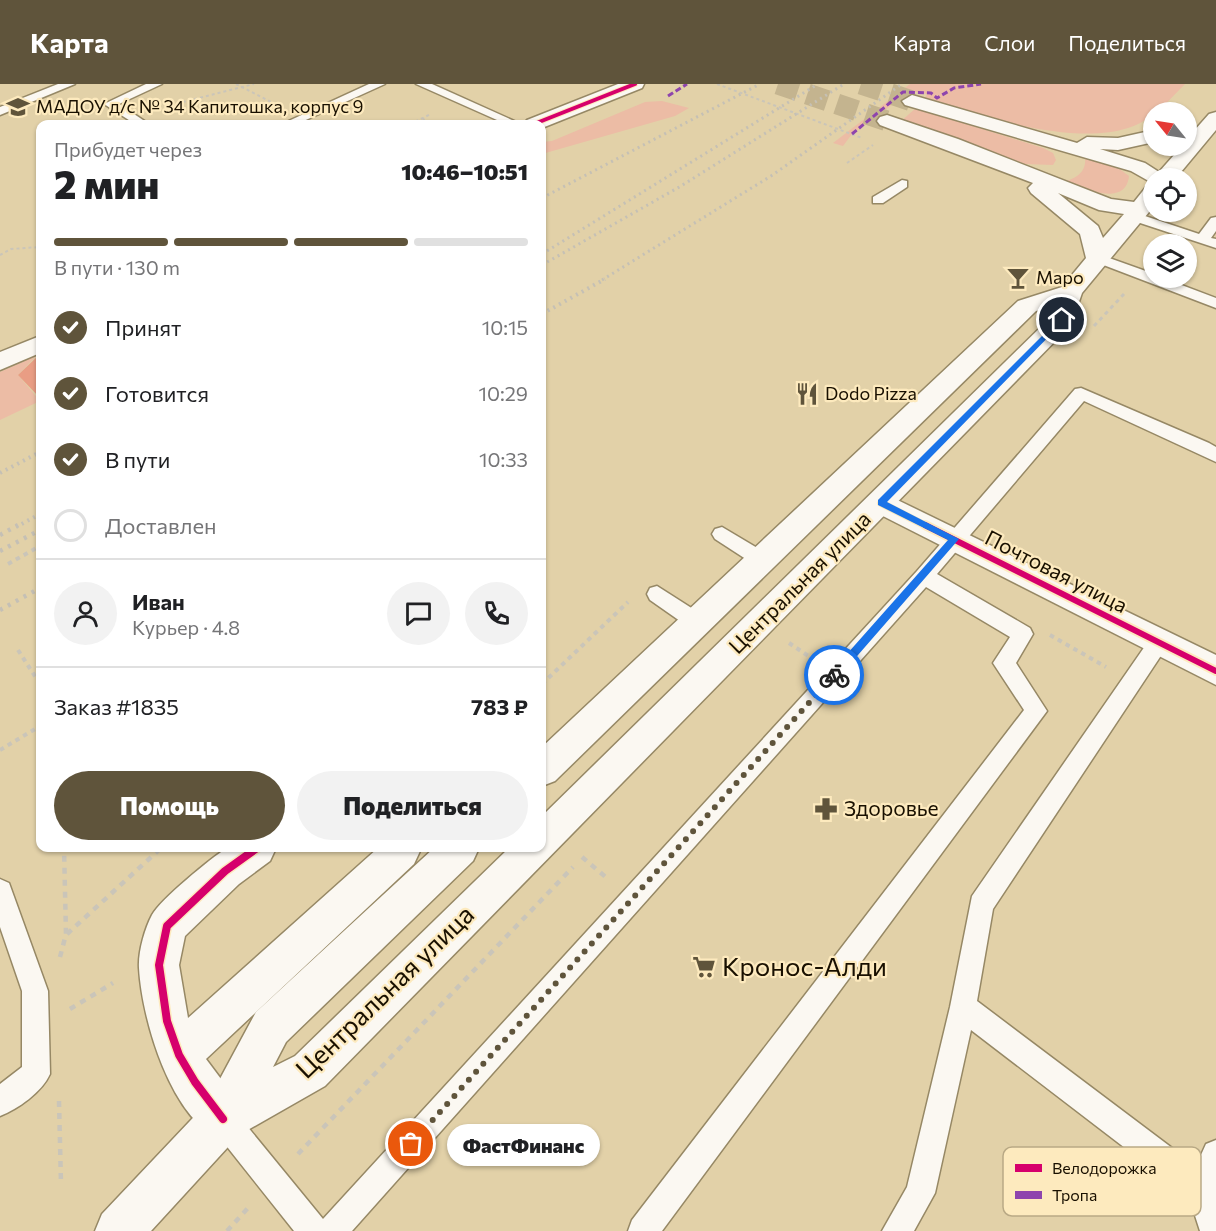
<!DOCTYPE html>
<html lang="ru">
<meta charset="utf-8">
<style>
body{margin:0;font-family:Commissioner,sans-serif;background:#f2f2f2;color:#202124;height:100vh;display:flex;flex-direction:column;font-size:22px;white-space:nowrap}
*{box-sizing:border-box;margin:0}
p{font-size:20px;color:#757577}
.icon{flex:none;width:33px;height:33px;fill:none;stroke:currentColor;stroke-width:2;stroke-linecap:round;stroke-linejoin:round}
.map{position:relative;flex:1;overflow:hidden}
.sheet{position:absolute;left:36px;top:36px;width:510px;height:732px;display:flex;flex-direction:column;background:#fff;border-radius:12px;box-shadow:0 2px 4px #0004}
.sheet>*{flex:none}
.needle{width:39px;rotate:300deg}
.tools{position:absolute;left:1143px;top:18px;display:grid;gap:12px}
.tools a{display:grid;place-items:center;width:54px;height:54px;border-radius:50%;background:#fff;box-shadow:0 2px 4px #0004;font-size:30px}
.pin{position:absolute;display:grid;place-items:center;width:51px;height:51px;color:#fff;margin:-26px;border:3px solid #fff;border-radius:50%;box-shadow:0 2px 6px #0007}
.courier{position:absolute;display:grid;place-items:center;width:60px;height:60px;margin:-30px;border:4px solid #1a73e8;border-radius:50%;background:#fff;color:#222;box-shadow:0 2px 8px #0007}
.bubble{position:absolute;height:42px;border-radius:21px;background:#fff;box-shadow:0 2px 4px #0004;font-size:20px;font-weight:800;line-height:42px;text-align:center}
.head em{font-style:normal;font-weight:800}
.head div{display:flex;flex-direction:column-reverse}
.head{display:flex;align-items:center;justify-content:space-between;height:102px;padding:0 18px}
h1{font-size:39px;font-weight:800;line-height:45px}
.bar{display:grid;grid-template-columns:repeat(4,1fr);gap:9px 6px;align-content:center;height:72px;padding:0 18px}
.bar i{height:8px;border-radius:4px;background:#e0e0e0}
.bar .selected{background:#5f543b}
.bar p{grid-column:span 4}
.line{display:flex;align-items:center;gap:15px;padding:0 18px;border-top:2px solid #e0e0e0}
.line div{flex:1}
.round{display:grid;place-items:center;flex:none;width:63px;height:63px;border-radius:32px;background:#f2f2f2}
ol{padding:0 18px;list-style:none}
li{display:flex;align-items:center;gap:18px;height:66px}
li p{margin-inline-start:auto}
li .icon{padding:6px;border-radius:50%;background:#5f543b;color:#fff;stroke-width:4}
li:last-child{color:#757577}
li i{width:33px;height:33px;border:3px solid #e0e0e0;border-radius:50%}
.cta{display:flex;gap:12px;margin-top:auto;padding:12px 18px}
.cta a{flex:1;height:69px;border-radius:36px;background:#5f543b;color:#fff;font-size:24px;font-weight:800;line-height:69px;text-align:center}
.cta a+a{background:#f2f2f2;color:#202124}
header{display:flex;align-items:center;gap:36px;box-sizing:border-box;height:84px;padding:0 30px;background:#5f543b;color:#fff}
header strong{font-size:28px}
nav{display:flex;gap:33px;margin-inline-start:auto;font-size:21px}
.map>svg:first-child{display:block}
</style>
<header>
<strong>Карта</strong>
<nav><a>Карта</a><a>Слои</a><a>Поделиться</a></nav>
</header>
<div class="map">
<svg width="1216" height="1147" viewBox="0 0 1216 1147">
<rect width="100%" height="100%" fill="#e2d1a8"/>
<g fill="#ecbca5">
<path d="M910,0h275c-17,17 -33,37 -57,44 -54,18 -150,-12 -204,-28l3,-6 -16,-3 -59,43 -9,12 -10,-3z"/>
<polygon points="662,17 689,24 675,32 542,70 542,58 552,57 645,18"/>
<polygon points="916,24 1043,64 1053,69 1056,76 1053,81 1025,80 900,38"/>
<path d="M1085,72l29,9 15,11c-3,32 -47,12 -66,6 14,-4 24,-10 22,-26z"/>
<polygon points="36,272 18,291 40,317 0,336 0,288"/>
</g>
<polygon fill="#e99d84" points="40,270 40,314 18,291"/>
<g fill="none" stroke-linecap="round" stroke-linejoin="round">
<g stroke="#c4b48f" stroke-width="21" stroke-dasharray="21 10" stroke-linecap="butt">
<polyline points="778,0 887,37"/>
<polyline points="861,0 912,17"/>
</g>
<g stroke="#968865" stroke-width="3">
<g id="service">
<polygon points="58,0 75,0 0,31 0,23"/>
<polygon points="146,0 162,0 119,20 149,40 135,40 104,20"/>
<polygon points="369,0 385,0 297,40 282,40"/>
<polygon points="416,0 432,0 521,40 506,40"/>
<polygon points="902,96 907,97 907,103 883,119 873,119 873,113"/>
<polygon points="1133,128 1199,150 1211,134 1216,133 1216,147 1211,154 1216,155 1216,164 1128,135 1128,129"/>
<polygon points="1098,170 1154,190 1154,194 1163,194 1216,214 1216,224 1093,177 1091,174"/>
<polygon points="1081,304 1209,359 1216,363 1216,378 1084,317 937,490 1030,544 1033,550 1016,579 1047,627 662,1147 628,1147 632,1136 1024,626 993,579 1010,553 926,503 352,1147 294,1147 213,1045 209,1035 213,1025 223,1021 233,1025 323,1135 917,487 1075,305"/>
<polygon points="722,443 769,471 772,476 769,481 762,483 755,481 715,455 712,450 715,445"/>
<polygon points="657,502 704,532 707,538 704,544 697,546 690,544 650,516 647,510 650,504"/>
<polygon points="1159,550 1166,552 1169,558 1166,564 993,825 977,917 1196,1082 1206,1060 1216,1056 1216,1147 1200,1147 1189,1113 971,946 935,1109 914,1147 882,1147 907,1103 950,923 972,812 1152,552"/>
<path d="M0,795l9,4 39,108 2,83c-8,18 -32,35 -50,42v-32l22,-17v-76l-22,-64z"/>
</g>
</g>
<g stroke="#968865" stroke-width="3">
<path id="minor" d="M227,764h49l-6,13 -31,23 -54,52 -6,29 9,53 190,-170h40l2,3 -6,13 -208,195 33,44 6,16 -6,16 -16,6c-52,-21 -81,-121 -84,-173 -1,-16 6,-40 13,-53 8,-15 59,-57 75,-67z"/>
</g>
<g stroke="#968865" stroke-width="3">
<g id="tertiary">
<polygon points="618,0 644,0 642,4 542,44 542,40 524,40 527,36"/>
<polygon points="40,252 40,269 0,286 0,268"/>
<polygon points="881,408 1216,571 1216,601 871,426 866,419 871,412"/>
</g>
</g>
<g stroke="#968865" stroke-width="3">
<g id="secondary">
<polygon points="912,11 1077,59 1087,53 1118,54 1154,46 1154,58 1118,66 1100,65 1145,79 1159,88 1182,62 1186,62 1186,56 1209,30 1216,28 1216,46 1176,94 1154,94 1154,100 1131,87 905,21 902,17"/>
<path d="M887,31l71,24 153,60 23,3 12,-15 8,-1v20l-72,87 -11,32 -746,761 -86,49 -88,96h-56l7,-17 105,-111 49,-91 178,-164h45l-6,13 -187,181 -13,25 22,-11 214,-208h33v-32l508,-498 4,-13 -18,6 -481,470 -13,5v-39l476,-446 44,-14 24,-29 -6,-24 -49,-41 -3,-5 5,-5 -153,-58 -3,-4 3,-4zM1058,109l41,17 25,4 -21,24 -5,-12z"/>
</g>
</g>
<g stroke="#cac5b9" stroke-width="2" stroke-dasharray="3 3" stroke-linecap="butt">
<polyline points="236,0 275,20"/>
<polyline points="717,0 862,54"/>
<polyline points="171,21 254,0"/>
<polyline points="423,34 426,40"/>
<polyline points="410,40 431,30"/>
<polyline points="847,79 873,61"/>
<polyline points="0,171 11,165 40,163"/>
</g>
<polyline stroke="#cac5b9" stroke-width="3" stroke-dasharray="4 4" stroke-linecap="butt" points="1094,242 1124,210"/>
<g stroke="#cac5b9" stroke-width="4" stroke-dasharray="4.5 4.5" stroke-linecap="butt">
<polyline points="8,480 40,462"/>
<polyline points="1050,551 1106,583"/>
<polyline points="789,559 810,573"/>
<polyline points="18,566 40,600"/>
<polyline points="542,600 628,518"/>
<polyline points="0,666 40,642"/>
</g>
<g stroke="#cac5b9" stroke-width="4.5" stroke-dasharray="6 6" stroke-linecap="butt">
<polyline points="582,773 608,795"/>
<polyline points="67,850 161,764"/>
<polyline points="60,873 66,850 64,764"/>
<polyline points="70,925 113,899"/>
<polyline points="59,1017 61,1100"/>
<polyline points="298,1070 573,783"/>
<polyline points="227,1147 248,1124"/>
</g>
<use href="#service" fill="#fbf8f2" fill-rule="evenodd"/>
<use href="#minor" fill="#fbf8f2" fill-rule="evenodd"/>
<use href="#tertiary" fill="#fbf8f2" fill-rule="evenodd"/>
<use href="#secondary" fill="#fbf8f2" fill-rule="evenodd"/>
<g stroke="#c5c0b5" stroke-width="3" stroke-dasharray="2 4" stroke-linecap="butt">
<polyline points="542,114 760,0"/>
<polyline points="542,170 818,0"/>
<polyline points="542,181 681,102 844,0"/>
<polyline points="602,196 771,92 902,0"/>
</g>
<g stroke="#c5c0b5" stroke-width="4" stroke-dasharray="2 4.5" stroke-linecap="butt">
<polyline points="542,230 605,195"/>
<polyline points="0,389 40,368"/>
<polyline points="16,443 40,430"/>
</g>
<g stroke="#c5c0b5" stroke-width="4.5" stroke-dasharray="3 6" stroke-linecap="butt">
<polyline points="0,451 18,441"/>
<polyline points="0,467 40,446"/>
<polyline points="0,526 40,504"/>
</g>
<g stroke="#8e44ad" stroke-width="3" stroke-dasharray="6 3" stroke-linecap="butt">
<polyline points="668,12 687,0"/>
<polyline points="852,50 903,8 931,9 937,14 954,4 981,0"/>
</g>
<g stroke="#fdeabe" stroke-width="6">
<polyline id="cycleway-far3" points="534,40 635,0"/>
</g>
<g stroke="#fdeabe" stroke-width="8">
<polyline id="cycleway-far2" points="881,419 928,443"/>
</g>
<g stroke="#fdeabe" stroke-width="10">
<polyline id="cycleway-far1" points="925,441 1216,587"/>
</g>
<g stroke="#fdeabe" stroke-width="11">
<polyline id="cycleway" points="223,1035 195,998 179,971 167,937 159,881 167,842 225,787 257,764"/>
</g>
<use href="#cycleway-far3" stroke="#d6006c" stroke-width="4"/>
<use href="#cycleway-far2" stroke="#d6006c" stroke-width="4.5"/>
<use href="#cycleway-far1" stroke="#d6006c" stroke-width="6"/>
<use href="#cycleway" stroke="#d6006c" stroke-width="8"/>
</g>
<polygon fill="#1a73e8" points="1059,235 1065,236 887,418 959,455 838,594 831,594 831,588 948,456 878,421 878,416"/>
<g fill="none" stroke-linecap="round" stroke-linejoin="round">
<polyline stroke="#5f543b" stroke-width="6" stroke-dasharray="0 10.8" points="411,1060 834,591"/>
</g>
<defs>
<g id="school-bare" transform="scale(1.8)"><path d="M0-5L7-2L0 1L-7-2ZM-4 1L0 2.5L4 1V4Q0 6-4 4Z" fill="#5f543b" stroke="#fdeabe" stroke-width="2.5" paint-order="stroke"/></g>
<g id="bar-bare" transform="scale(1.8)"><path d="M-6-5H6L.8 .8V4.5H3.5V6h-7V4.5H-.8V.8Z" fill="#5f543b" stroke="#fdeabe" stroke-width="2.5" paint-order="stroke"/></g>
<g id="restaurant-bare" transform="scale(1.8)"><path d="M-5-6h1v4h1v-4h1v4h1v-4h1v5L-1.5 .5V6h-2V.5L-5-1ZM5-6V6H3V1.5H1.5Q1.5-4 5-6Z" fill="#5f543b" stroke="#fdeabe" stroke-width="2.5" paint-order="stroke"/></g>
<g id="pharmacy-bare" transform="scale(1.8)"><path d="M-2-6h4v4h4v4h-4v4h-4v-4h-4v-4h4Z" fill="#5f543b" stroke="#fdeabe" stroke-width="2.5" paint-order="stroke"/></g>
<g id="supermarket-bare" transform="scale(1.8)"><path d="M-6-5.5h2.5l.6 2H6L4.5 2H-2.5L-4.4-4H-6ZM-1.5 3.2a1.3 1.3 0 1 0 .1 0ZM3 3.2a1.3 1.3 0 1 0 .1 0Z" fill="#5f543b" stroke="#fdeabe" stroke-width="2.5" paint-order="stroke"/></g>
</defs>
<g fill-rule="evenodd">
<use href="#school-bare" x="18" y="23"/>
<use href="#bar-bare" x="1018" y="194"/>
<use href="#restaurant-bare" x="807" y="310"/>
<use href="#pharmacy-bare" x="826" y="725"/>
<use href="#supermarket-bare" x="704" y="883"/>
</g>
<g text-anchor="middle" stroke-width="4.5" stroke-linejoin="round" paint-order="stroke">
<g font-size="18" fill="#191000" stroke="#fdeabe" text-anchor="start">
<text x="36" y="29">МАДОУ д/с № 34 Капитошка, корпус 9</text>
<text x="1036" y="200">Маро</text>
<text x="825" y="316">Dodo Pizza</text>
</g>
<g font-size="21" fill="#191000" stroke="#fdeabe">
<text transform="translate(1056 488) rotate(27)" y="7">Почтовая улица</text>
<text transform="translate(800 499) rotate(-45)" y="7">Центральная улица</text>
</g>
<g font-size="21" fill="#191000" stroke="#fdeabe" text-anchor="start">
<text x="844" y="732">Здоровье</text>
</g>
<g font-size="26" fill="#191000" stroke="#fdeabe" text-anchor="start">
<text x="722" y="892">Кронос-Алди</text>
</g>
<g font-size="26" fill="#191000" stroke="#fdeabe">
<text transform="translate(385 908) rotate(-44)" y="9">Центральная улица</text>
</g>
</g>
<rect x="1003" y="1063" width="198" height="69" rx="9" fill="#fdeabe" stroke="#b9a985" stroke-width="1.5"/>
<rect x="1015" y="1080" width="27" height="8" fill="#d6006c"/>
<rect x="1015" y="1107" width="27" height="8" fill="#8e44ad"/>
<g font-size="16" fill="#191000">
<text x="1052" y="1090">Велодорожка</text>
<text x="1052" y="1117">Тропа</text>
</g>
</svg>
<div class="tools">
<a><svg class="needle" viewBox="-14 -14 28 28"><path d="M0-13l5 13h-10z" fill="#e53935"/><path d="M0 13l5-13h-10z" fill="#757577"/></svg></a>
<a><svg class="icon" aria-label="locate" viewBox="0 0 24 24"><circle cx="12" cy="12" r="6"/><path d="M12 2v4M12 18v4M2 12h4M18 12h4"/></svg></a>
<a><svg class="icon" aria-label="layers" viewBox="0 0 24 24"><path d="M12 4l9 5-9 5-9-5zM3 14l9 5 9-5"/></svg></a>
</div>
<div class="pin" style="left:411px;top:1060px;background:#ea580c"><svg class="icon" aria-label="bag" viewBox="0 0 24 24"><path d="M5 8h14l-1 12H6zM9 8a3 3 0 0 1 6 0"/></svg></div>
<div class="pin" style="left:1062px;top:236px;background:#1f2937"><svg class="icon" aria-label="home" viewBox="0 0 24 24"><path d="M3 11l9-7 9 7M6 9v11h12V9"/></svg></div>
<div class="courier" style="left:834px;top:591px"><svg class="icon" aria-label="bike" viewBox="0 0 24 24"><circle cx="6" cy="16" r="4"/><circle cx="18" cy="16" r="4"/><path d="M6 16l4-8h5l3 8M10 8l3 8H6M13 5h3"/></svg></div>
<div class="bubble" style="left:447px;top:1040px;width:153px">ФастФинанс</div>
<section class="sheet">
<div class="head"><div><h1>2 мин</h1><p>Прибудет через</p></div><em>10:46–10:51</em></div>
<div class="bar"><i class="selected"></i><i class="selected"></i><i class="selected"></i><i></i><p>В пути · 130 m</p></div>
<ol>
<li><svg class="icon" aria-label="check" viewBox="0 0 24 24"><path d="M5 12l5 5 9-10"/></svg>Принят<p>10:15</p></li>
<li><svg class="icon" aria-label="check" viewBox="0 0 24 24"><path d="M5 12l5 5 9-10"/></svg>Готовится<p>10:29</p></li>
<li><svg class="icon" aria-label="check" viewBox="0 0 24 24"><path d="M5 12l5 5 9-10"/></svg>В пути<p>10:33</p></li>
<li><i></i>Доставлен</li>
</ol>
<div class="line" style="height:108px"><a class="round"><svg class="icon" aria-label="person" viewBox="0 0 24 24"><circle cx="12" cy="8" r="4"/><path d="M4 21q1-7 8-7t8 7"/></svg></a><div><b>Иван</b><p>Курьер · 4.8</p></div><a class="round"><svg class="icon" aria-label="chat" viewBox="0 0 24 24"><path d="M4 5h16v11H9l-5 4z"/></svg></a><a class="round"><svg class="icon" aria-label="phone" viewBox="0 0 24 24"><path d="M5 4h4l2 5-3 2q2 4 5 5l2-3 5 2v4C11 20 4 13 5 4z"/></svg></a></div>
<div class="line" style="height:78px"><div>Заказ #1835</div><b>783 ₽</b></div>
<div class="cta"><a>Помощь</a><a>Поделиться</a></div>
</section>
</div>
